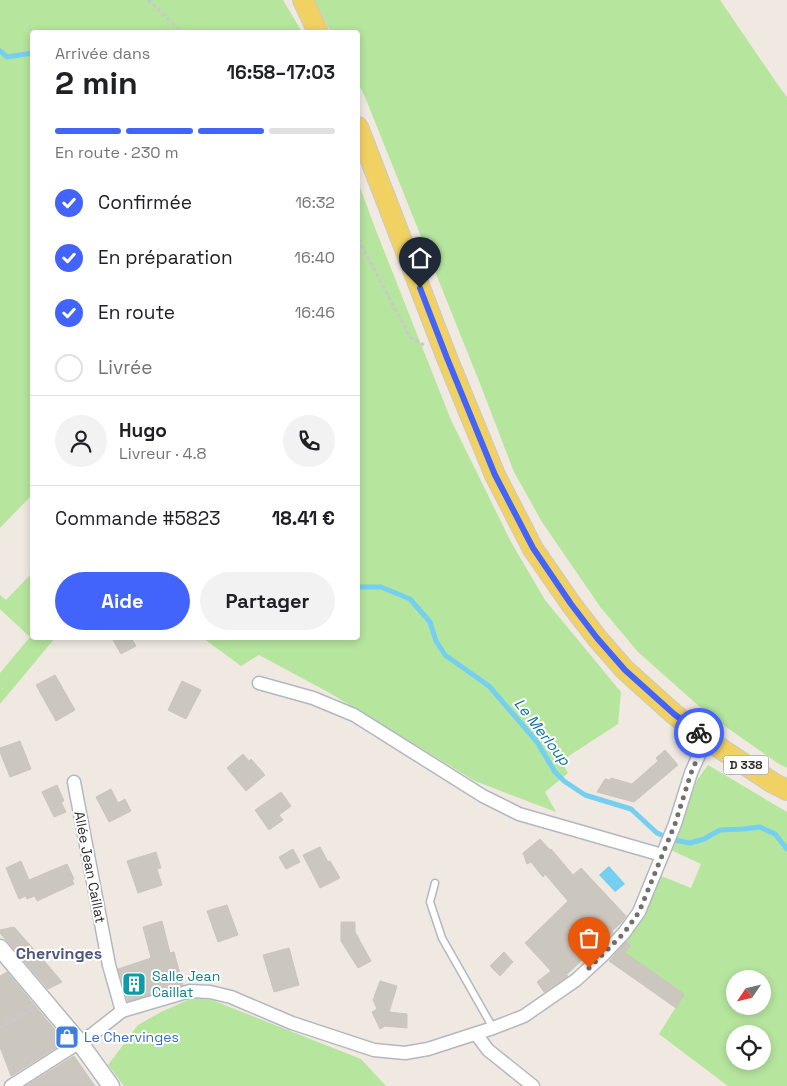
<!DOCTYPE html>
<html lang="fr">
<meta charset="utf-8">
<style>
body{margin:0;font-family:"Space Grotesk",sans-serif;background:#f2f2f2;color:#202124;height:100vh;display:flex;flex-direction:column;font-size:19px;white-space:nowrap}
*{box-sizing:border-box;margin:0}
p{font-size:16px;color:#757577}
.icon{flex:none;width:28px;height:28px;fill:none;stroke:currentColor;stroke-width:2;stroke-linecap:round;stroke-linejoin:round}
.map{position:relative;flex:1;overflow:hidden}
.panel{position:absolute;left:30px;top:30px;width:330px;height:610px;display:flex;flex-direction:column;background:#fff;border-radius:5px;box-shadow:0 2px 8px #0003}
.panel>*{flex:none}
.needle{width:32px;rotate:235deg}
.tools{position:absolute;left:726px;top:970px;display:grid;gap:10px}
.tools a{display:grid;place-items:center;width:45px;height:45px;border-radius:50%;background:#fff;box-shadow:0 2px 8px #0003;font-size:25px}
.pin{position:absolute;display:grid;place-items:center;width:42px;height:42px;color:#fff;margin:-51px -21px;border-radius:50% 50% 50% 0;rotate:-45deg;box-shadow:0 0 5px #0007}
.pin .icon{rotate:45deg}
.courier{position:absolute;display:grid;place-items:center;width:50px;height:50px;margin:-25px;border:4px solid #4264fb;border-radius:50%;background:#fff;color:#222;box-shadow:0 1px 6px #0007}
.overview em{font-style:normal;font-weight:700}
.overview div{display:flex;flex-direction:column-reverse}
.overview{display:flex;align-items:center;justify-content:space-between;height:85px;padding:0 25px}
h1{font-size:32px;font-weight:700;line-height:38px}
.bar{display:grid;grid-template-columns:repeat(4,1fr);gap:8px 5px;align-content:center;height:60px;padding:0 25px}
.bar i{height:6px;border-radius:4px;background:#e0e0e0}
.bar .on{background:#4264fb}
.bar p{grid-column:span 4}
.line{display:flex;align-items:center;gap:12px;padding:0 25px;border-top:1px solid #e0e0e0}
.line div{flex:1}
.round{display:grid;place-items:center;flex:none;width:52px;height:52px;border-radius:26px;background:#f2f2f2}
ol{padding:0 25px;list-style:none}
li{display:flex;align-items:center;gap:15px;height:55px}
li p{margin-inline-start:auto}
li .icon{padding:5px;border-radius:50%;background:#4264fb;color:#fff;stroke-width:4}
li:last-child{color:#757577}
li i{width:28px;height:28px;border:2px solid #e0e0e0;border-radius:50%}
.cta{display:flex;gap:10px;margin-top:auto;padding:10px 25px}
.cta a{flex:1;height:58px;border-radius:30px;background:#4264fb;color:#fff;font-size:20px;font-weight:700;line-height:58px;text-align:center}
.cta a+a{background:#f2f2f2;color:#202124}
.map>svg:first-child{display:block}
</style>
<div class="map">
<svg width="787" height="1086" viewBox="0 0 787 1086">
<rect width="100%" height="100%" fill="#efe9e1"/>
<g fill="#b6e59e" fill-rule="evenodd">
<polygon points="0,0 283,0 302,32 32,32 32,495 0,528"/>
<polygon points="314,0 720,0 778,85 787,97 787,768 779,764 709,715 638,652 601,608 542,522 514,472 479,381 365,97 358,83 358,32 331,32"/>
<polygon points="358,182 375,228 451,420 511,542 545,600 621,692 618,724 561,761 568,773 545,792 556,812 475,781 328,692 259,655 241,666 203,638 358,638"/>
<polygon points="32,573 32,638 55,638 0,704 0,673 30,637 0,609 0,595 6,600"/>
<path d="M708,765l79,47v274h-59l-69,-52 25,-40 -67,-46 22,-25 22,-47 30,12 10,-24 -30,-14 26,-70zM735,979h27v27h-27zM735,1034h27v27h-27z"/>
<polygon points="192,998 212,1000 361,1059 386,1086 124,1086 108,1065 138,1025 161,1012"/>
</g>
<polygon fill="#75cff0" points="609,866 625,884 615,892 599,875"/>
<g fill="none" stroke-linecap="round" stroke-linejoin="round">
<g stroke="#75cff0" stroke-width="5">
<polyline points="0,51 7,57 32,53"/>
<polyline points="358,587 381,587 410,599 430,622 436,641 445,655 489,686 537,742 555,772 564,781 585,795 631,809 657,833 674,840 690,843 704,839 720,830 743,829 760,827 775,834 787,849"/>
</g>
</g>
<g fill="#cbc7bf" stroke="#cbc5ba">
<polygon points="112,638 131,638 136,646 121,654"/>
<polygon points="55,675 75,710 56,721 36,685"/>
<polygon points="182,681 201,690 186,719 168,710"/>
<polygon points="20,741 31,769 10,777 0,752 0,748"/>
<polygon points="665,750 678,765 634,802 597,792 605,779 610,780 611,778 632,784 658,761 656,758"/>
<polygon points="243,754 249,761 251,759 265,775 246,791 227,768"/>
<polygon points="57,785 64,801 61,802 66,812 54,817 42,792"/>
<polygon points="111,789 118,803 125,799 131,811 109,822 96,797"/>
<polygon points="281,792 291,806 279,815 283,820 269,830 255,810"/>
<polygon points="540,839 550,850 551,849 573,875 581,868 626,916 621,923 612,931 613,932 607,939 607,937 566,975 568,976 544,992 537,982 551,971 525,943 568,901 545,874 543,877 531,862 527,864 523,853"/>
<polygon points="320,847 328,862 330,861 340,878 320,888 303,855"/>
<polygon points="293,849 300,862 286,869 279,857"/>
<polygon points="156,852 161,868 157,869 162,885 138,893 127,861"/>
<polygon points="21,861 29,880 67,864 74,879 72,880 74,884 37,901 35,896 27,899 26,896 19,899 6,868"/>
<polygon points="227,905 238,935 218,942 207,911"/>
<polygon points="162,921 170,953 174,952 183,985 128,1001 118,969 151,958 143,927"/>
<polygon points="341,922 355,922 355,932 371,961 358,968 341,941"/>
<polygon points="14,927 52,970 62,982 48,989 0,933 0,930"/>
<polygon points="626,942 631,946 624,952 684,994 676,1008 609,961"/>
<polygon points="289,948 299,985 274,992 263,955"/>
<polygon points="504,952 513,962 500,976 490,966"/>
<polygon points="7,972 65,1042 11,1076 0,1047 0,976"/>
<polygon points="380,981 397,986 389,1012 407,1014 407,1028 385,1026 380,1029 372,1012 377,1009 373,1000"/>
<polygon points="74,1056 95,1086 26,1086"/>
</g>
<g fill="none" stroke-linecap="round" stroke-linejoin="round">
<g stroke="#b4b7c1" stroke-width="9">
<polyline id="service" points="435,883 430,902 442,938 493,1028"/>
</g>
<g stroke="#b4b7c1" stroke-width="15">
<g id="minor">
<polyline points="259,683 313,698 354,715 483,796 519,814 662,855"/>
<polyline points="74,782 109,965 122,1011"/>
<polyline points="476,1034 488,1050 533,1086"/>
<polyline points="11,1086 94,1033 122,1011 190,991 210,992 231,997 292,1023 374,1050 405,1053 428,1049 493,1028 524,1016 576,980 602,956 624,933 639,912 675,824 691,773 706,739"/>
</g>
</g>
<g stroke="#b4b7c1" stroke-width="19">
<polyline id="tertiary" points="0,948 80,1043 111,1086"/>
</g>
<g stroke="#c9c9c9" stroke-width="22">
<g id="primary">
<polyline points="303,0 318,32"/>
<polyline points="358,127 447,358 495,475 533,549 571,604 597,638 625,670 674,714 706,739 773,783 787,790"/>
</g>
</g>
<g stroke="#c9c9c9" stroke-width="3" stroke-dasharray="4 2.5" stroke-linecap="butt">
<polyline points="148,0 182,32"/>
<polyline points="358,239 410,337 424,345"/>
<polyline points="0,1028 32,1009"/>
</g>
<use href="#service" stroke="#fff" stroke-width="6"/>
<use href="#minor" stroke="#fff" stroke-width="12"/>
<use href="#tertiary" stroke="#fff" stroke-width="16"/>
<use href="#primary" stroke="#f2d163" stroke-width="20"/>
</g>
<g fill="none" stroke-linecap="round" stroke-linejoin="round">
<polyline stroke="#726f6d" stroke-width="5" stroke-dasharray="0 9" points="589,968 624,933 639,912 675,824 691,773 706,738 699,733"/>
<polyline stroke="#4264fb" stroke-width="6" points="420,288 447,358 495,475 533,548 571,604 597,638 625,670 674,714 699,733"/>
</g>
<defs>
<g id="building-square" transform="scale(1.25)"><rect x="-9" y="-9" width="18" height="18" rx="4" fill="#0f9aa8" stroke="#fff"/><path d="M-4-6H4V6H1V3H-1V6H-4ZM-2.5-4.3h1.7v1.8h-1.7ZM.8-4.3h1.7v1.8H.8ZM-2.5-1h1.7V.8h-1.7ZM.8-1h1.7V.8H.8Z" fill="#fff"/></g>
<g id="shop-square" transform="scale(1.25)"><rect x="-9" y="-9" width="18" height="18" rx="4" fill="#3f7fe0" stroke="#fff"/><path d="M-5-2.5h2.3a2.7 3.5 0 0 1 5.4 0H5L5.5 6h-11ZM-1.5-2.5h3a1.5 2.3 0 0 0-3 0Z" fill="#fff"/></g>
</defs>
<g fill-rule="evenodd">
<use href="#building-square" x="134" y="984"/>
<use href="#shop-square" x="67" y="1037"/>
</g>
<g text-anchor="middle" stroke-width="4" stroke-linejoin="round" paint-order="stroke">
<rect fill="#fff" stroke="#6d6d6d" stroke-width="1" x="723.5" y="755.5" width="45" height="19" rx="4"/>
<g font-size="12" font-weight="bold" fill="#2e2e2e">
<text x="746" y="769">D 338</text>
</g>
<g font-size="14" fill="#2e2e2e" stroke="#fff">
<text transform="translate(90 867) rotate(79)" y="5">Allée Jean Caillat</text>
</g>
<g font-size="14" fill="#0d838f" stroke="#fff" text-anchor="start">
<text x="152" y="981">Salle Jean<tspan x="152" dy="16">Caillat</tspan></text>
</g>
<g font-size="14" fill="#366cbe" stroke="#fff" text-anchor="start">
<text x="84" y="1042">Le Chervinges</text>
</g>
<g font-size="15" font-style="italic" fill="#0d6fa3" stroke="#fff">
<text transform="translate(542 732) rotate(52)" y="5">Le Merloup</text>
</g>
<g font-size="16" font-weight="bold" fill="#4d5680" stroke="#fff">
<text x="59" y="959">Chervinges</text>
</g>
</g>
</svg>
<div class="tools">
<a><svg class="needle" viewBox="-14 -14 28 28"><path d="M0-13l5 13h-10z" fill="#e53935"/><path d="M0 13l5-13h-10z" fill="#757577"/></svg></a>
<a><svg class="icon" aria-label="locate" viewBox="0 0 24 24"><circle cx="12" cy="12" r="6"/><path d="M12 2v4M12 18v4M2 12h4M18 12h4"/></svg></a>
</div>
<div class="pin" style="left:589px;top:968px;background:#ea580c"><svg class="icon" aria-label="bag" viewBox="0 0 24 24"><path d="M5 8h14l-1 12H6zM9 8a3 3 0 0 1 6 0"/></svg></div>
<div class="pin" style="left:420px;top:288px;background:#1f2937"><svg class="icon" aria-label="home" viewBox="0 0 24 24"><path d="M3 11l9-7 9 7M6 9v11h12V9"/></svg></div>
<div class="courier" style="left:699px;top:733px"><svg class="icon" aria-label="bike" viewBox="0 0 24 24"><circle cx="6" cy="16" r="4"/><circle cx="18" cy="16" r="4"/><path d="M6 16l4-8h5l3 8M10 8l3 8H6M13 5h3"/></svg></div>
<section class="panel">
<div class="overview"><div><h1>2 min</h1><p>Arrivée dans</p></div><em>16:58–17:03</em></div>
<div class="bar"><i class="on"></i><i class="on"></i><i class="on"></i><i></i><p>En route · 230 m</p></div>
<ol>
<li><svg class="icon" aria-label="check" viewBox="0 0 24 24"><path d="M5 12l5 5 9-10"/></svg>Confirmée<p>16:32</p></li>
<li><svg class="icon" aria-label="check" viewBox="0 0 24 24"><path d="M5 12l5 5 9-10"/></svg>En préparation<p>16:40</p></li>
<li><svg class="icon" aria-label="check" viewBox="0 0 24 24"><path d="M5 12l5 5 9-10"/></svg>En route<p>16:46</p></li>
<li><i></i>Livrée</li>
</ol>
<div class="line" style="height:90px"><a class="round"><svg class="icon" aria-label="person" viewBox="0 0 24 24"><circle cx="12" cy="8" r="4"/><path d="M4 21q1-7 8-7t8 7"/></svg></a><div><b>Hugo</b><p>Livreur · 4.8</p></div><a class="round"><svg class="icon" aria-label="phone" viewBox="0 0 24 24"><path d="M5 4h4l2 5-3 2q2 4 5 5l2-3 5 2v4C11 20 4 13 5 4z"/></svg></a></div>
<div class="line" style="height:65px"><div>Commande #5823</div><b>18.41 €</b></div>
<div class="cta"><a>Aide</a><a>Partager</a></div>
</section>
</div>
